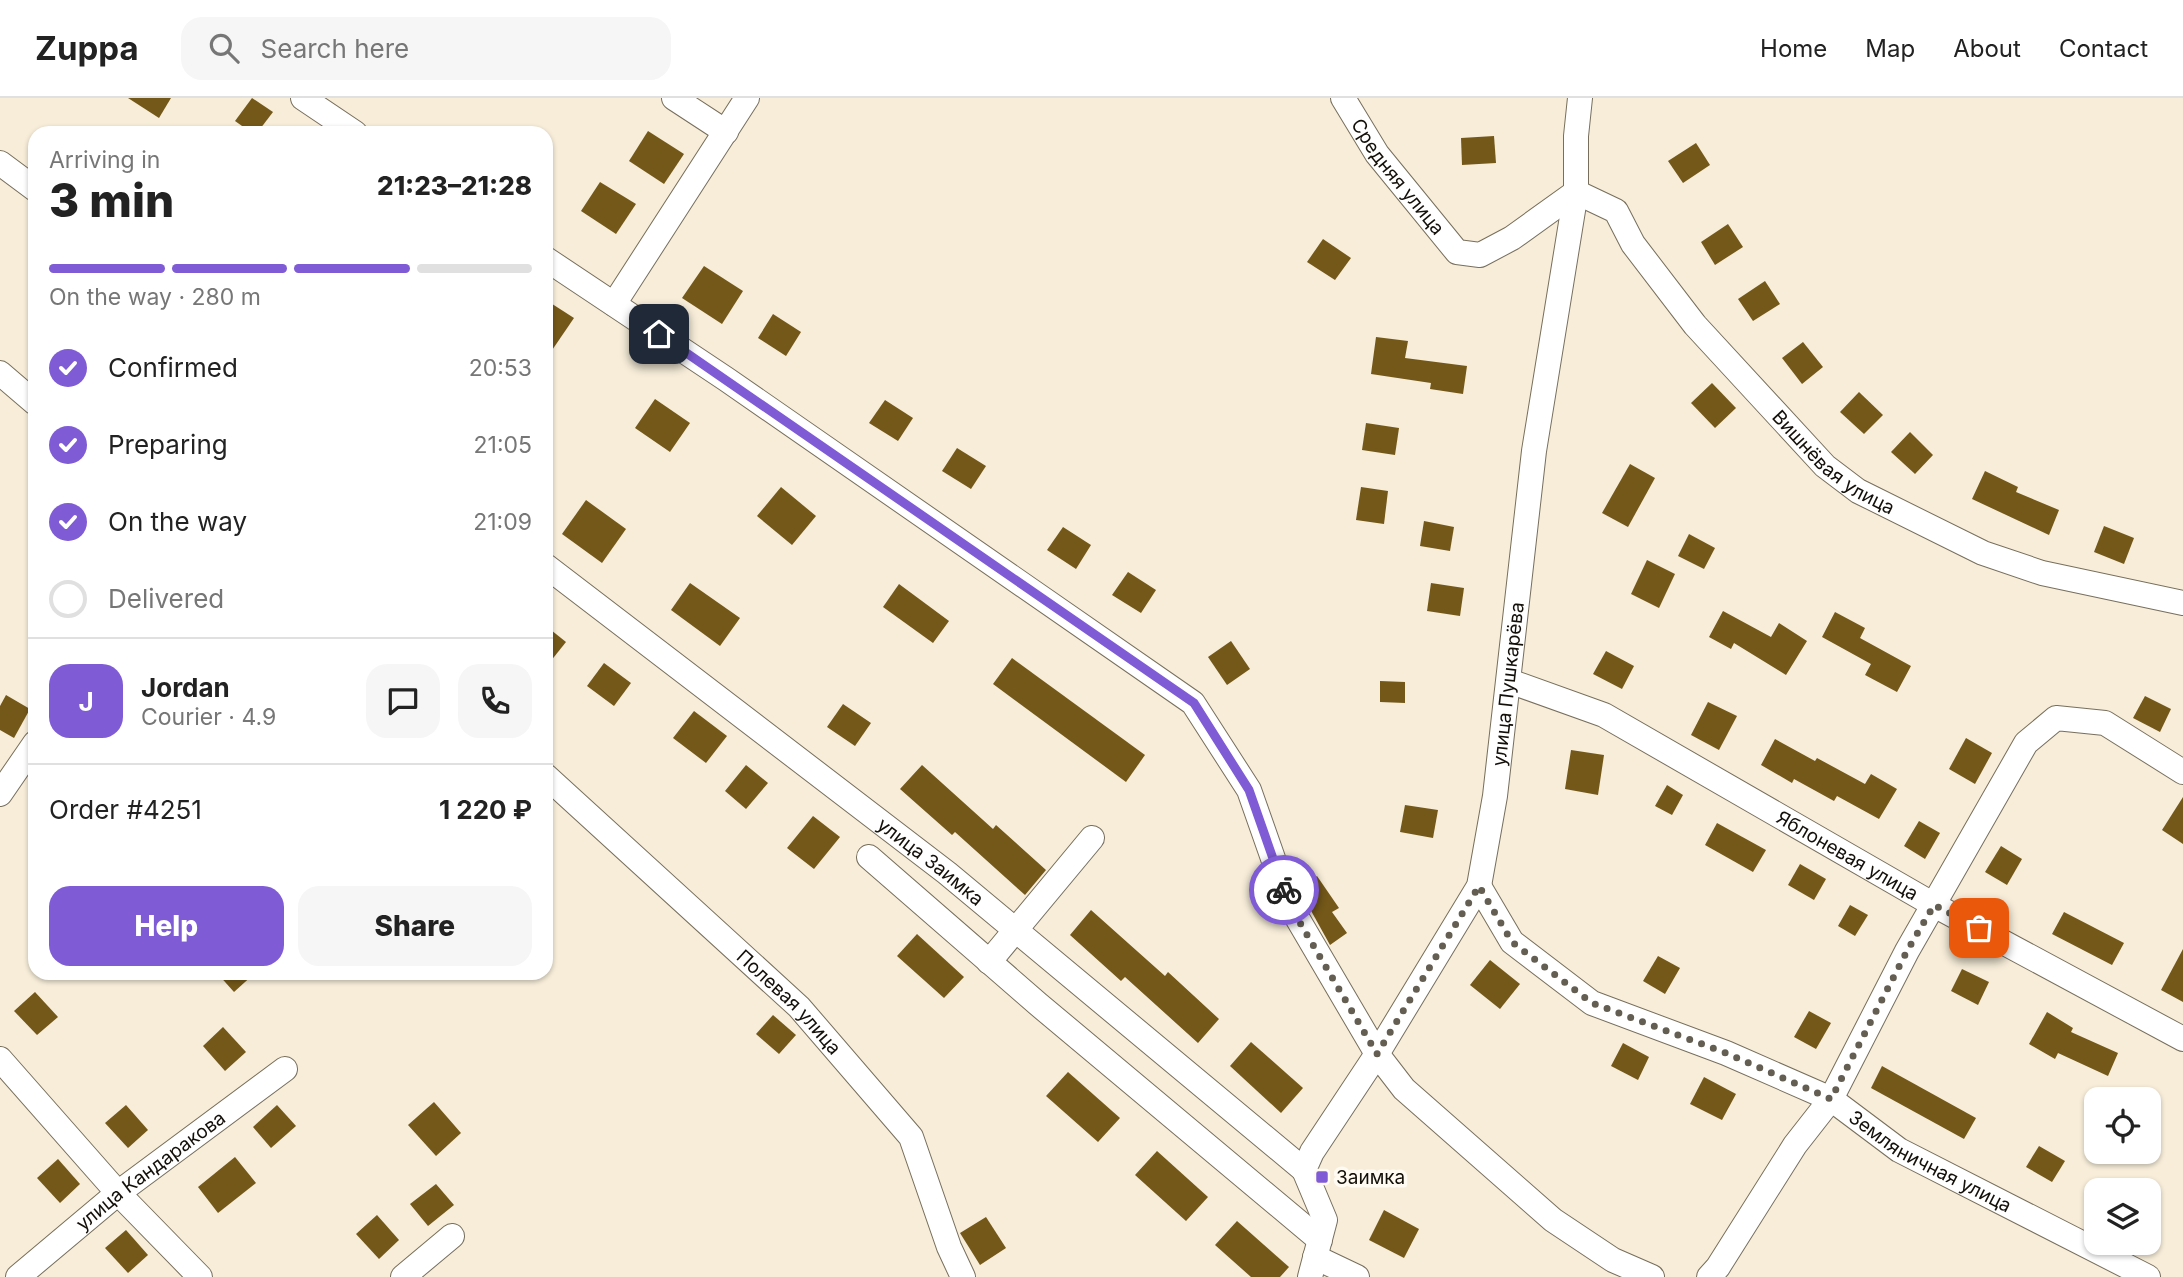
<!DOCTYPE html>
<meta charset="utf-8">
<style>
body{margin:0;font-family:Inter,sans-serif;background:#f6f6f6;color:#222;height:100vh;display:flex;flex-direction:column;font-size:26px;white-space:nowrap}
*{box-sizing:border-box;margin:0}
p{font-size:23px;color:#767676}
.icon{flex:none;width:38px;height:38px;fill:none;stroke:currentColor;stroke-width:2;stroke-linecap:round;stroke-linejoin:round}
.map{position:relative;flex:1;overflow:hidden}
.drawer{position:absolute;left:28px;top:28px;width:525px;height:854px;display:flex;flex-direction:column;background:#fff;border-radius:21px;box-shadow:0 2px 5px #0004}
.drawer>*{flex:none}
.buttons{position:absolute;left:2084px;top:989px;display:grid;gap:14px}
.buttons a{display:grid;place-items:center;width:77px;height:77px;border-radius:14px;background:#fff;box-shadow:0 2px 5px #0004;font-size:35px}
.pin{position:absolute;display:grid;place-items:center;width:60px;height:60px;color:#fff;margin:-30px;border-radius:14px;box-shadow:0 4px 10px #0006}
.courier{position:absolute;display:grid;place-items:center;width:70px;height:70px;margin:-35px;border:5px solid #7f5bd5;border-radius:50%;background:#fff;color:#222;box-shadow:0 2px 9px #0007}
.overview em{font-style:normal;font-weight:800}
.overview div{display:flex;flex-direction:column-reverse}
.overview{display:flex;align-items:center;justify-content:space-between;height:119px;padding:0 21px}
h1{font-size:46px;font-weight:800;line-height:52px}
.bar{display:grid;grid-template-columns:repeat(4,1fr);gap:10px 7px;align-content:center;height:84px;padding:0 21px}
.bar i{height:9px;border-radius:5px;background:#e0e0e0}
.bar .on{background:#7f5bd5}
.bar p{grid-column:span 4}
.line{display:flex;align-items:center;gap:18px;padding:0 21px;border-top:2px solid #e0e0e0}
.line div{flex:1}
.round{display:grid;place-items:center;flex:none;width:74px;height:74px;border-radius:21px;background:#f6f6f6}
ol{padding:0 21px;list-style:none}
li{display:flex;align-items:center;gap:21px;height:77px}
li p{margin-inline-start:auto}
li .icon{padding:7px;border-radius:50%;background:#7f5bd5;color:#fff;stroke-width:4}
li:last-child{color:#767676}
li i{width:38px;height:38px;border:4px solid #e0e0e0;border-radius:50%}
.primary-button{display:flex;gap:14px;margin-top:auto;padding:14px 21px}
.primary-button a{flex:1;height:80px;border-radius:21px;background:#7f5bd5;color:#fff;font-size:28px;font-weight:800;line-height:80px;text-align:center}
.primary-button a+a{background:#f6f6f6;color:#222}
header{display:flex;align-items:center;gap:42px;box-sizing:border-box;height:98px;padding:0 35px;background:#fff;border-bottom:2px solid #e0e0e0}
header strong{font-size:33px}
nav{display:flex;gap:38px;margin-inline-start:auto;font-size:24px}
.search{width:490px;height:63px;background:#f6f6f6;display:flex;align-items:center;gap:18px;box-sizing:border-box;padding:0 24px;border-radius:21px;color:#767676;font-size:26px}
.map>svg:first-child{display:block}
</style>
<header>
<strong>Zuppa</strong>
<div class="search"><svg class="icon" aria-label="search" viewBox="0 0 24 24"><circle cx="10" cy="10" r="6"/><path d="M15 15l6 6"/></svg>Search here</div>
<nav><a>Home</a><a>Map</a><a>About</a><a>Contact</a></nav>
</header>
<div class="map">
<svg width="2183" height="1179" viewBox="0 0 2183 1179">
<rect width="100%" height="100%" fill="#f7edd9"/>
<g fill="#745819">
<polygon points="128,0 171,0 159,20"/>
<polygon points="252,0 273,14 257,35 252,35 235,23"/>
<polygon points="648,33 684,56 664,86 629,63"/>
<polygon points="1494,38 1496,65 1462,67 1461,40"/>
<polygon points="1696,45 1710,67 1683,85 1668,63"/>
<polygon points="600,84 636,106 616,136 581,113"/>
<polygon points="1728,126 1743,149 1715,167 1701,144"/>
<polygon points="1323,141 1351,160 1335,182 1307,164"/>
<polygon points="704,168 743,193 722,226 682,200"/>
<polygon points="1765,183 1780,206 1753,223 1738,201"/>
<polygon points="546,202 574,220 546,261"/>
<polygon points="773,216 801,234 786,258 758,240"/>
<polygon points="1376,239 1408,243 1405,260 1467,268 1463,296 1430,291 1431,285 1371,276"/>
<polygon points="1803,244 1823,269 1802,286 1782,260"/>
<polygon points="1712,285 1736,310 1715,330 1691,305"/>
<polygon points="1859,294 1883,317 1864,336 1840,314"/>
<polygon points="655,301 690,325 670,354 635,330"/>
<polygon points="885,302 913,320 898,343 869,325"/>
<polygon points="1366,325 1399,330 1395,357 1362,352"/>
<polygon points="1910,334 1933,357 1915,376 1891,354"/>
<polygon points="957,350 986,368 971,391 942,373"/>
<polygon points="1630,366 1655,380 1628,429 1602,415"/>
<polygon points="1985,373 2018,389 2016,394 2059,412 2049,437 1972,401"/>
<polygon points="781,389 816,418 792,447 757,418"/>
<polygon points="1361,389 1388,393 1384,426 1356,422"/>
<polygon points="586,402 626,431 602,465 562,436"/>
<polygon points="1424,423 1454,429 1450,453 1420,448"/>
<polygon points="2104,428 2134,440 2124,466 2094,454"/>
<polygon points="1063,429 1091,447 1076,471 1047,452"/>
<polygon points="1689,436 1715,450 1704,471 1678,458"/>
<polygon points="1647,462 1675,476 1659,510 1631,496"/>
<polygon points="1128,474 1156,492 1141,515 1112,497"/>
<polygon points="690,485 740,520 720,548 671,512"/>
<polygon points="1431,485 1464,490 1460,518 1427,513"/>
<polygon points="899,486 949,523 933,545 883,509"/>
<polygon points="1723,513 1771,539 1779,525 1807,543 1786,577 1734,545 1731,551 1709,539"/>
<polygon points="1835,514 1865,530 1860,540 1911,568 1897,594 1865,577 1871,566 1822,539"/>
<polygon points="546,528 566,544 546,569"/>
<polygon points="1231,543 1250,571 1227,587 1208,559"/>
<polygon points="1606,553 1634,568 1622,591 1593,576"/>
<polygon points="1012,560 1145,657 1126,684 993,586"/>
<polygon points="604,565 631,585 614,608 587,588"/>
<polygon points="1380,583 1405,584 1405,605 1380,604"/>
<polygon points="6,597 30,611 14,640 0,632 0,608"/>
<polygon points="2145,598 2171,611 2160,634 2133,620"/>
<polygon points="1708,604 1737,618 1719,652 1691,637"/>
<polygon points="843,606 871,625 855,648 827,629"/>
<polygon points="694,613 727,638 706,665 673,640"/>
<polygon points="1966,640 1992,655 1975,686 1949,671"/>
<polygon points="1775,641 1815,663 1817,660 1865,686 1871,676 1897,691 1879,721 1837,698 1834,703 1794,681 1792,685 1761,667"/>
<polygon points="1571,652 1604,657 1598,697 1565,691"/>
<polygon points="746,667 768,685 746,711 725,693"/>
<polygon points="922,667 993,731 996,727 1046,772 1025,797 955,734 952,737 900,691"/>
<polygon points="1667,687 1683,697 1672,717 1655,708"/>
<polygon points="2183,699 2183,746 2162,732"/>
<polygon points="1405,707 1438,712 1433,740 1400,734"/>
<polygon points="813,718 840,739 814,771 787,750"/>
<polygon points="1919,723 1940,735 1925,761 1904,748"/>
<polygon points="1717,725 1766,752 1753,774 1705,747"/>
<polygon points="2001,748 2022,761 2007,787 1985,774"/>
<polygon points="1800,766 1826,781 1814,802 1788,787"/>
<polygon points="1317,778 1339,810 1332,814 1347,835 1330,847 1299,791"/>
<polygon points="1850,807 1868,817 1855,838 1838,828"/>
<polygon points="1091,812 1165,878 1168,874 1219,921 1198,945 1125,879 1121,883 1070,837"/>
<polygon points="2064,814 2124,845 2112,867 2052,836"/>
<polygon points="917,836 964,879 944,900 897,858"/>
<polygon points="2183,851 2183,904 2161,892"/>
<polygon points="1658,858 1680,870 1665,896 1643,883"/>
<polygon points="1490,862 1520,886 1500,911 1470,887"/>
<polygon points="1962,871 1989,884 1978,907 1951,893"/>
<polygon points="217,875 255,875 234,894"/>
<polygon points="35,894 58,919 37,937 14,913"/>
<polygon points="1809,913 1831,925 1816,951 1794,939"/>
<polygon points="2047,914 2073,930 2071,934 2118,955 2108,978 2058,955 2055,961 2029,946"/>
<polygon points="773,917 796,937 779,956 756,936"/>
<polygon points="223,929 246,954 225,973 203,948"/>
<polygon points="1251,944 1303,990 1281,1015 1230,968"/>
<polygon points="1623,945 1649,959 1638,982 1611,968"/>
<polygon points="1882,968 1976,1020 1964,1041 1871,990"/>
<polygon points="1068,974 1120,1020 1098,1044 1046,998"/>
<polygon points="1704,979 1736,996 1722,1022 1690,1006"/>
<polygon points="434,1004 461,1035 436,1058 408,1027"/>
<polygon points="126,1007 148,1032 128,1050 105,1025"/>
<polygon points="277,1007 296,1028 271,1050 253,1029"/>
<polygon points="2039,1048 2065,1063 2052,1084 2026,1069"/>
<polygon points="1157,1053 1208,1099 1186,1123 1135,1077"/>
<polygon points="235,1059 256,1085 218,1115 198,1089"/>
<polygon points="58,1061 80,1086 60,1105 37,1080"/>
<polygon points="436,1086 454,1107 428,1128 410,1106"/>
<polygon points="1384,1112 1419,1131 1404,1160 1369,1142"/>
<polygon points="377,1117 399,1142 379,1161 356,1136"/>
<polygon points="986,1119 1006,1150 980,1167 960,1135"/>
<polygon points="1237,1123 1289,1169 1280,1179 1251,1179 1215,1147"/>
<polygon points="126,1132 148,1157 128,1175 105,1150"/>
</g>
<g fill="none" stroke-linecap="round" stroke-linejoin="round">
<g stroke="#776e5c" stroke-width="26">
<g id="minor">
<polyline points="303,0 355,35"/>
<polyline points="674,0 726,34"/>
<path id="s1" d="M1343,0l34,56 80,98 23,3 32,-17 64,-46 40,19 17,33 62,81 130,141 33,25 125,62 59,20 141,30"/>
<polyline points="0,65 35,91"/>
<polyline points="546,161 726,281 1193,605 1249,692 1289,806 1377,956 1404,991 1553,1122 1613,1162 1652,1179"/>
<polyline points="614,206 747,0"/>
<polyline points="0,275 35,305"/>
<path id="s2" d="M546,468l401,307 357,297"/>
<path id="s3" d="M1509,583l95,34 330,190 249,134"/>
<path id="s4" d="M546,678l253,231 112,130 38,110 14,30"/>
<polyline points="0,696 35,645"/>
<polyline points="869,759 1038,906 1320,1142"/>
<path id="s5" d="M1479,788l33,56 80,61 134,50 105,46 68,51 249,127"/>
<polyline points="989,864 1092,740"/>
<polyline points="0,961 118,1095 200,1179"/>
<polyline points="1315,1159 1357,1179"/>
<path id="s6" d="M18,1179l100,-84 167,-124"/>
<polyline points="403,1179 452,1138"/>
<path id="s7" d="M1310,1179l15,-57 -21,-50 8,-18 65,-98 102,-168 16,-90 39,-345 42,-259v-56l4,-38"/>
<polyline points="1709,1179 1718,1169 1795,1047 1831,1001 1907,853 2026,645 2056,620 2105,625 2183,674"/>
</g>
</g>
<use href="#minor" stroke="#fff" stroke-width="24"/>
</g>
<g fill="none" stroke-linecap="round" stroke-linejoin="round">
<polyline stroke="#635d52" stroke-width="7" stroke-dasharray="0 12.6" points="1284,792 1289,806 1377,956 1479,788 1512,844 1592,905 1726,955 1831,1001 1907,853 1934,807 1979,830"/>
<polyline stroke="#7f5bd5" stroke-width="9" points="659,236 1194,605 1249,692 1284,792"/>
</g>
<rect fill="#7f5bd5" stroke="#fffbf3" stroke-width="2.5" x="1315" y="1072" width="14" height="14" rx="3.5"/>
<g text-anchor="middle" stroke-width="7" stroke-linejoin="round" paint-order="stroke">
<g font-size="19" fill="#130f09" stroke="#fffbf3">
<text dy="7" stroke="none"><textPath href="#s1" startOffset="96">Средняя улица</textPath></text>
<text dy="7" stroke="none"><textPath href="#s1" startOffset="710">Вишнёвая улица</textPath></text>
<text dy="7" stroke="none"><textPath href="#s7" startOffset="651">улица Пушкарёва</textPath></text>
<text dy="7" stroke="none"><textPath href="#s3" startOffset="382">Яблоневая улица</textPath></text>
<text dy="7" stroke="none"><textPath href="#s2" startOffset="485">улица Заимка</textPath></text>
<text dy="7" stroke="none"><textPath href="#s4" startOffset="332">Полевая улица</textPath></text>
<text dy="7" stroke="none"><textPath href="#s5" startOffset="541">Земляничная улица</textPath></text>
<text dy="7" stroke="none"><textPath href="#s6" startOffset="170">улица Кандаракова</textPath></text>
</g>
<g font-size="19" fill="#130f09" stroke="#fffbf3" text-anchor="start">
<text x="1336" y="1086">Заимка</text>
</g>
</g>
</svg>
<div class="buttons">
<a><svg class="icon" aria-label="locate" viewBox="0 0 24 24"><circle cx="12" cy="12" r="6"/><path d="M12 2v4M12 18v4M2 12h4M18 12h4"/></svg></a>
<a><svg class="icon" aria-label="layers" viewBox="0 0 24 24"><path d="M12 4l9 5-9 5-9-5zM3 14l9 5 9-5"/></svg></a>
</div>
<div class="pin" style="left:1979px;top:830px;background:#ea580c"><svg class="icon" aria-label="bag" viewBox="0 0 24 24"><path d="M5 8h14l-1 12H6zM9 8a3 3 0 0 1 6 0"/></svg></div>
<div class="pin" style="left:659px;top:236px;background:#1f2937"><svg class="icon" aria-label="home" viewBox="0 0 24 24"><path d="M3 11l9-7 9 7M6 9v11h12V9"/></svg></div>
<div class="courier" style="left:1284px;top:792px"><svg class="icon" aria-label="bike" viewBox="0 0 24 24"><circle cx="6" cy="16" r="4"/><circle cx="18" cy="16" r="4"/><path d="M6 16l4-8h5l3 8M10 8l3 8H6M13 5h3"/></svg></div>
<section class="drawer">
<div class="overview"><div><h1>3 min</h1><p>Arriving in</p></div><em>21:23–21:28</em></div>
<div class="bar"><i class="on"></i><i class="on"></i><i class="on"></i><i></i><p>On the way · 280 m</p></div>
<ol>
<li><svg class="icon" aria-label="check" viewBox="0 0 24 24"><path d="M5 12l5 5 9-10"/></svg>Confirmed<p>20:53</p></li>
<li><svg class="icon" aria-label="check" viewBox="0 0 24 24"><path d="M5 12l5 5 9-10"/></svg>Preparing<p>21:05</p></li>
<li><svg class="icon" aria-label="check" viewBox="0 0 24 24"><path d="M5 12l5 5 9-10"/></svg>On the way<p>21:09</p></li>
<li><i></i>Delivered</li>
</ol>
<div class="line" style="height:126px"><b class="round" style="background:#7f5bd5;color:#fff">J</b><div><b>Jordan</b><p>Courier · 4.9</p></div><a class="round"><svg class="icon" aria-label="chat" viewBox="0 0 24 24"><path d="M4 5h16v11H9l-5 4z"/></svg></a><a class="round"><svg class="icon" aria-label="phone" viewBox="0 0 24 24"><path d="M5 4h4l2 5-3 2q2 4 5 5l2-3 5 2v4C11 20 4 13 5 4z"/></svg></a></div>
<div class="line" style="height:91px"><div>Order #4251</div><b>1 220 ₽</b></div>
<div class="primary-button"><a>Help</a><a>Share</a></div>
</section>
</div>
